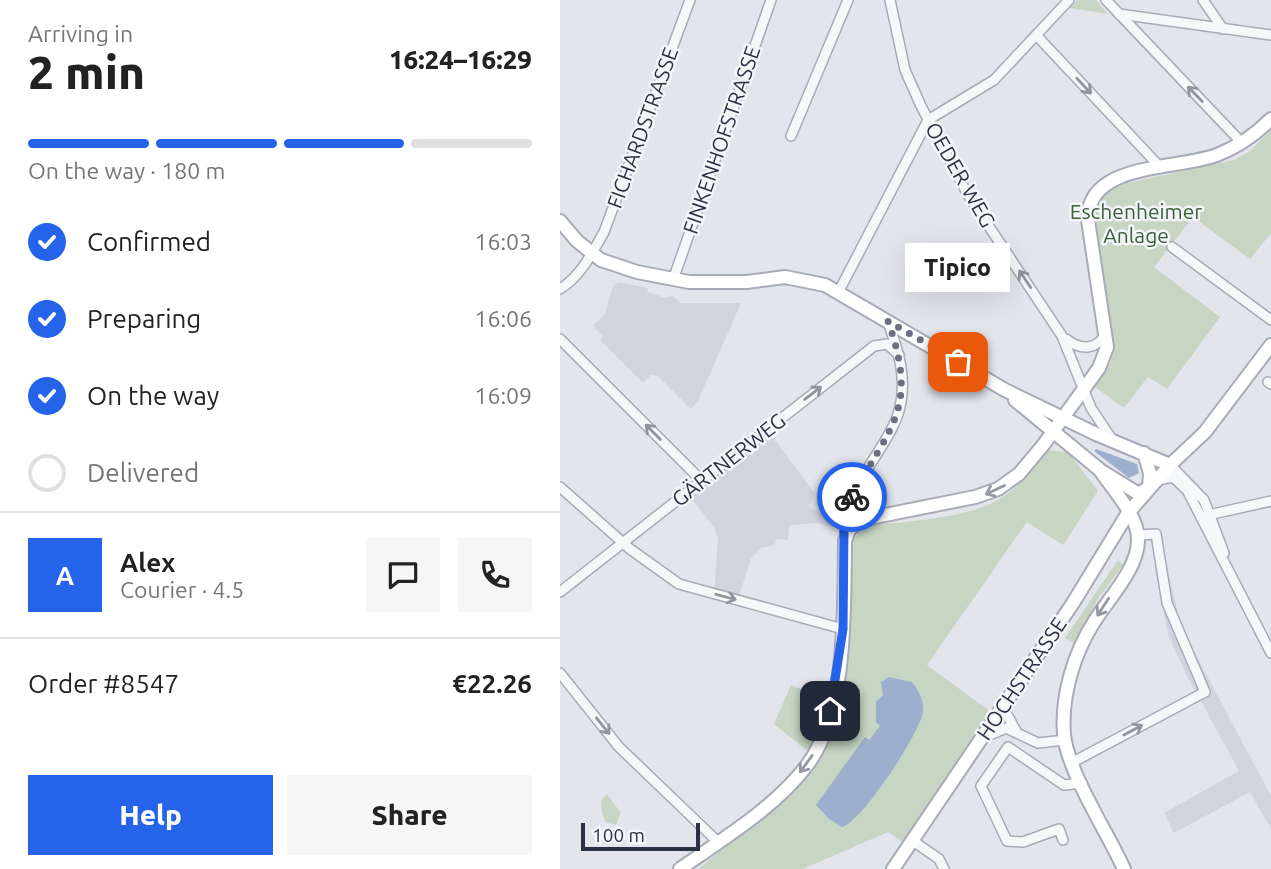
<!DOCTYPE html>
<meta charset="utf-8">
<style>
body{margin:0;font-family:Ubuntu,sans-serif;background:#f6f6f6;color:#222;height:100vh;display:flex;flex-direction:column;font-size:26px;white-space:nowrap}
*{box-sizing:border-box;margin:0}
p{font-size:23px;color:#767676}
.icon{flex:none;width:38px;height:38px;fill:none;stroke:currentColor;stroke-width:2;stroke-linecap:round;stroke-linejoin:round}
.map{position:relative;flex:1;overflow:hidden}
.panel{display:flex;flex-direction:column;background:#fff;width:560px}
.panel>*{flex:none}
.scale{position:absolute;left:21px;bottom:18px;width:119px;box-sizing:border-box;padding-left:7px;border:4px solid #293145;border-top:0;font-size:19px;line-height:24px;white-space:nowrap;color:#293145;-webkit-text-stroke:5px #f3f5f9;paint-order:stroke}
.pin{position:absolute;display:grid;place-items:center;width:60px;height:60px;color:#fff;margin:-30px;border-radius:14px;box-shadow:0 4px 10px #0006}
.courier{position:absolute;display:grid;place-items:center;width:70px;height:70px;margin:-35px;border:5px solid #2563eb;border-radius:50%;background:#fff;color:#222;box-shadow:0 2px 9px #0007}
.bubble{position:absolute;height:49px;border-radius:0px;background:#fff;box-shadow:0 7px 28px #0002;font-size:23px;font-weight:800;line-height:49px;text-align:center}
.summary em{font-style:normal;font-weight:800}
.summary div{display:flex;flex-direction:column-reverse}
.summary{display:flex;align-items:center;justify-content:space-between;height:119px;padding:0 28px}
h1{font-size:46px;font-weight:800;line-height:52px}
.bar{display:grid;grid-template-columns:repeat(4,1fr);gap:10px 7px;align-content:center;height:84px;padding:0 28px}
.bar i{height:9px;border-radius:5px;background:#e0e0e0}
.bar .on{background:#2563eb}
.bar p{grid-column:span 4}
.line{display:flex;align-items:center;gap:18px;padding:0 28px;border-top:2px solid #e0e0e0}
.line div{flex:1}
.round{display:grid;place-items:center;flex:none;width:74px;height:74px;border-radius:0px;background:#f6f6f6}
ol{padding:0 28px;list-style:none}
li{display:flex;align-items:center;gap:21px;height:77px}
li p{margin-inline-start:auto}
li .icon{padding:7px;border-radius:50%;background:#2563eb;color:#fff;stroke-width:4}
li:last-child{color:#767676}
li i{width:38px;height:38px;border:4px solid #e0e0e0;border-radius:50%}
.cta{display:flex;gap:14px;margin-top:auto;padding:14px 28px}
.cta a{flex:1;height:80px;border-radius:0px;background:#2563eb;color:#fff;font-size:28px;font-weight:800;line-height:80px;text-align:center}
.cta a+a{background:#f6f6f6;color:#222}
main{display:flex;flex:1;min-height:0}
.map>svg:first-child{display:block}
</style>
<main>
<section class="panel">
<div class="summary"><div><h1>2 min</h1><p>Arriving in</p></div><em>16:24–16:29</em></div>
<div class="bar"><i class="on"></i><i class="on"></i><i class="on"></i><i></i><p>On the way · 180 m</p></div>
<ol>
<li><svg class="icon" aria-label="check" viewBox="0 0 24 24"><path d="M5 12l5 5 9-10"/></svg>Confirmed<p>16:03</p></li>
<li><svg class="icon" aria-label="check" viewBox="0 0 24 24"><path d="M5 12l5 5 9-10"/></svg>Preparing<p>16:06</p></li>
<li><svg class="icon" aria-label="check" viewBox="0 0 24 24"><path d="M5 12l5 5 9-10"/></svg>On the way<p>16:09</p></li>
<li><i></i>Delivered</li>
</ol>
<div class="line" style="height:126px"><b class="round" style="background:#2563eb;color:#fff">A</b><div><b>Alex</b><p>Courier · 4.5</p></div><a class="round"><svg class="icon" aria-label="chat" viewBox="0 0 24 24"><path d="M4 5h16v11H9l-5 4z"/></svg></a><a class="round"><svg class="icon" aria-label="phone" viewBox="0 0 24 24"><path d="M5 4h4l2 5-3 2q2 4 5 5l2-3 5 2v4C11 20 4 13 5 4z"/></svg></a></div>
<div class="line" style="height:91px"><div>Order #8547</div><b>€22.26</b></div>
<div class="cta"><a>Help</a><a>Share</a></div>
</section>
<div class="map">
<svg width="711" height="869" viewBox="0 0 711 869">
<rect width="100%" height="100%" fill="#e3e5ec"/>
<g fill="#d1d4de">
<polygon points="58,282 88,288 87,292 106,298 113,296 121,303 181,303 138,401 131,409 98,376 91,375 83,383 40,340 43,336 33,326 45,314 53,286"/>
<polygon points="207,429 255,494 248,506 272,520 272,527 259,523 229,525 228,540 216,539 215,545 201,548 191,558 178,600 154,594 158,540 155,529 127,492"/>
<polygon points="607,566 621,627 711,796 711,829 690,792 614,833 604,813 679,771 624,670 608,634 595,568"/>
</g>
<g fill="#c6d6c3">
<polygon points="517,0 536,0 548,14 509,8"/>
<polygon points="711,130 711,233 690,259 633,217 594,267 660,317 607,389 588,377 564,408 535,387 551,362 532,209 549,187 674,160 690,151"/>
<path d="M486,450l22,2 30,39 -35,54 -36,-23 -100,143 64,47 -88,130 -15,-10 -85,37h-104l83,-72 46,-66 18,-101 6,-87 6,-10 9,-7c37,-5 103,-7 134,-28 19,-12 32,-30 45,-48z"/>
<polygon points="558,560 563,565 539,597 515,644 505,638"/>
<polygon points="231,685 267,700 261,726 250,753 214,724"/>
<polygon points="47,794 61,813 56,825 46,822 42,813 41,801"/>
</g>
<g fill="#9cafcd">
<polygon points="536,449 577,464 579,473 569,478 534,451"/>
<path d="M329,677l23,5c7,10 12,18 11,30 -3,21 -62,111 -81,115l-13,-8 -13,-14 49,-68 4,3 11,-14 -4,-4v-20l7,-7 -2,-13z"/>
</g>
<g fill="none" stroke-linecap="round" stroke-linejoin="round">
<g stroke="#a7abb7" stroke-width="12">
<g id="minor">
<polyline points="330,0 345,70 361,106 408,195 502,336 531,408 553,441"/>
<polyline points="546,0 682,143"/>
<polyline points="643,0 663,29"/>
<polyline points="559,14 711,35"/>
<polyline points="477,36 601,168"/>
<polyline points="231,136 288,0"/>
<polyline points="612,247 711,320"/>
<polyline points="113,280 211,0"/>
<path d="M0,289c21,-13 32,-36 44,-57l86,-232"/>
<polyline points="279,291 368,120 434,80 509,0"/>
<polyline points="0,339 142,481"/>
<path d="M506,339c15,12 31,11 40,-6"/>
<polyline points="708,382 711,384"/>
<polyline points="610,465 644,500 664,553"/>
<polyline points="598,480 613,477 627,490 711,653"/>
<polyline points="0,487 70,549 119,584 283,629"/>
<polyline points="648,515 711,501"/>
<path d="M286,535c-9,-42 45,-87 54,-128 7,-30 -2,-57 -12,-85"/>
<polyline points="0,592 314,346 327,344 339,355"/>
<polyline points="0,673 59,747 158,842"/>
<polyline points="443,707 456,731"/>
<polyline points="425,737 446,728 478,743 505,740"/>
<polyline points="513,762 645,692 607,603 596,534 578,535"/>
<polyline points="503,840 499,829 463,842 447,841 421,786 448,747 504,785 522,783"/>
<polyline points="353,841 379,859 384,869"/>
</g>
</g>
<g stroke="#a7abb7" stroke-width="16">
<g id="secondary">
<polyline points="0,221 17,241 41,260 77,272 129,282 187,282 225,277 265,285 445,390 536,434 610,465"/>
<polyline points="455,400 540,470 574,491 579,493 589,488"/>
<polyline points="584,453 590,473 589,488"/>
<path d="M540,470c12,19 38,45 38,69 1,29 -30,60 -44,83 -20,31 -33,74 -30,112 3,37 44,99 60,135"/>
<path d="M120,869c44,-31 96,-62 128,-105 40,-55 36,-157 37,-223l4,-11 11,-10 115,-23 23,-8 21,-15 25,-30 55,-76 8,-21 -19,-127c-1,-58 89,-50 129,-65 21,-8 38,-20 54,-36"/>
<polyline points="333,869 513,603 568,513 610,465 645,432 711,345"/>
</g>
</g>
<use href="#minor" stroke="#f6f7f9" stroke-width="9"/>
<use href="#secondary" stroke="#fff" stroke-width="12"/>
</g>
<defs><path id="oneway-shaft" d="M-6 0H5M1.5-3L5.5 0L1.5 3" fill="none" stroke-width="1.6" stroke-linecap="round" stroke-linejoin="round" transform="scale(1.75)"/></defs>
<g stroke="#90949f">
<use href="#oneway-shaft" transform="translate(524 86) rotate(47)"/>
<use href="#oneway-shaft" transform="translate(635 94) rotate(-134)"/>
<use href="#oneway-shaft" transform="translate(465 279) rotate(-124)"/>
<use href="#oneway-shaft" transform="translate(253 393) rotate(-38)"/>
<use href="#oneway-shaft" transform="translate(93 432) rotate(-135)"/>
<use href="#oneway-shaft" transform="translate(166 597) rotate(15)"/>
<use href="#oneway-shaft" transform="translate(43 726) rotate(51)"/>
<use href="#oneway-shaft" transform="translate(573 730) rotate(-28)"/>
</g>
<g stroke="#9498a2">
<use href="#oneway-shaft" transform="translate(435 490) rotate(155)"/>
<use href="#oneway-shaft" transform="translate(543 607) rotate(123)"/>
<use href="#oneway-shaft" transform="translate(246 764) rotate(126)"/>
</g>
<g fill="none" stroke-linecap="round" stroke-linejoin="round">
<path stroke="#6a707f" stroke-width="7" stroke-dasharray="0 12.6" d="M292,497c39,-73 67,-88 36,-176l70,41"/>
<polyline stroke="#2563eb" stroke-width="9" points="270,711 283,629 284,529 292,497"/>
</g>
<g text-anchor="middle" stroke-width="5" stroke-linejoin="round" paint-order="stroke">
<g font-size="21" fill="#293145" stroke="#f3f5f9">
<text transform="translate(83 128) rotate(-70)" y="7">FICHARDSTRASSE</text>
<text transform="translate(162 140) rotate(-71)" y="7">FINKENHOFSTRASSE</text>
<text transform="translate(400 175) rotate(60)" y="7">OEDER WEG</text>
<text transform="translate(169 460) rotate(-38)" y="7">GÄRTNERWEG</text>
<text transform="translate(462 679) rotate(-56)" y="7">HOCHSTRASSE</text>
</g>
<g font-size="21" fill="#3a6136" stroke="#f3f5f9">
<text x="576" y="219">Eschenheimer<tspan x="576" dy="24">Anlage</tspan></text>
</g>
</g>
</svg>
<div class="scale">100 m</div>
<div class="pin" style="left:398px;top:362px;background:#ea580c"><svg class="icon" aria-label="bag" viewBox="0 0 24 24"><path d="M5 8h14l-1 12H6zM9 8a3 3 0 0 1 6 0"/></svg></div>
<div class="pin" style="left:270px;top:711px;background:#1f2937"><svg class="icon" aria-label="home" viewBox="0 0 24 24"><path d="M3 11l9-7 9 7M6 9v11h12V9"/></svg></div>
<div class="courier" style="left:292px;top:497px"><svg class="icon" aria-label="bike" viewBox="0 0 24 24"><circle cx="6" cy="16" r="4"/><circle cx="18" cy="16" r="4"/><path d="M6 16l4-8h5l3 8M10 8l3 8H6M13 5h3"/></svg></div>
<div class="bubble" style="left:345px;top:243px;width:105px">Tipico</div>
</div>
</main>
